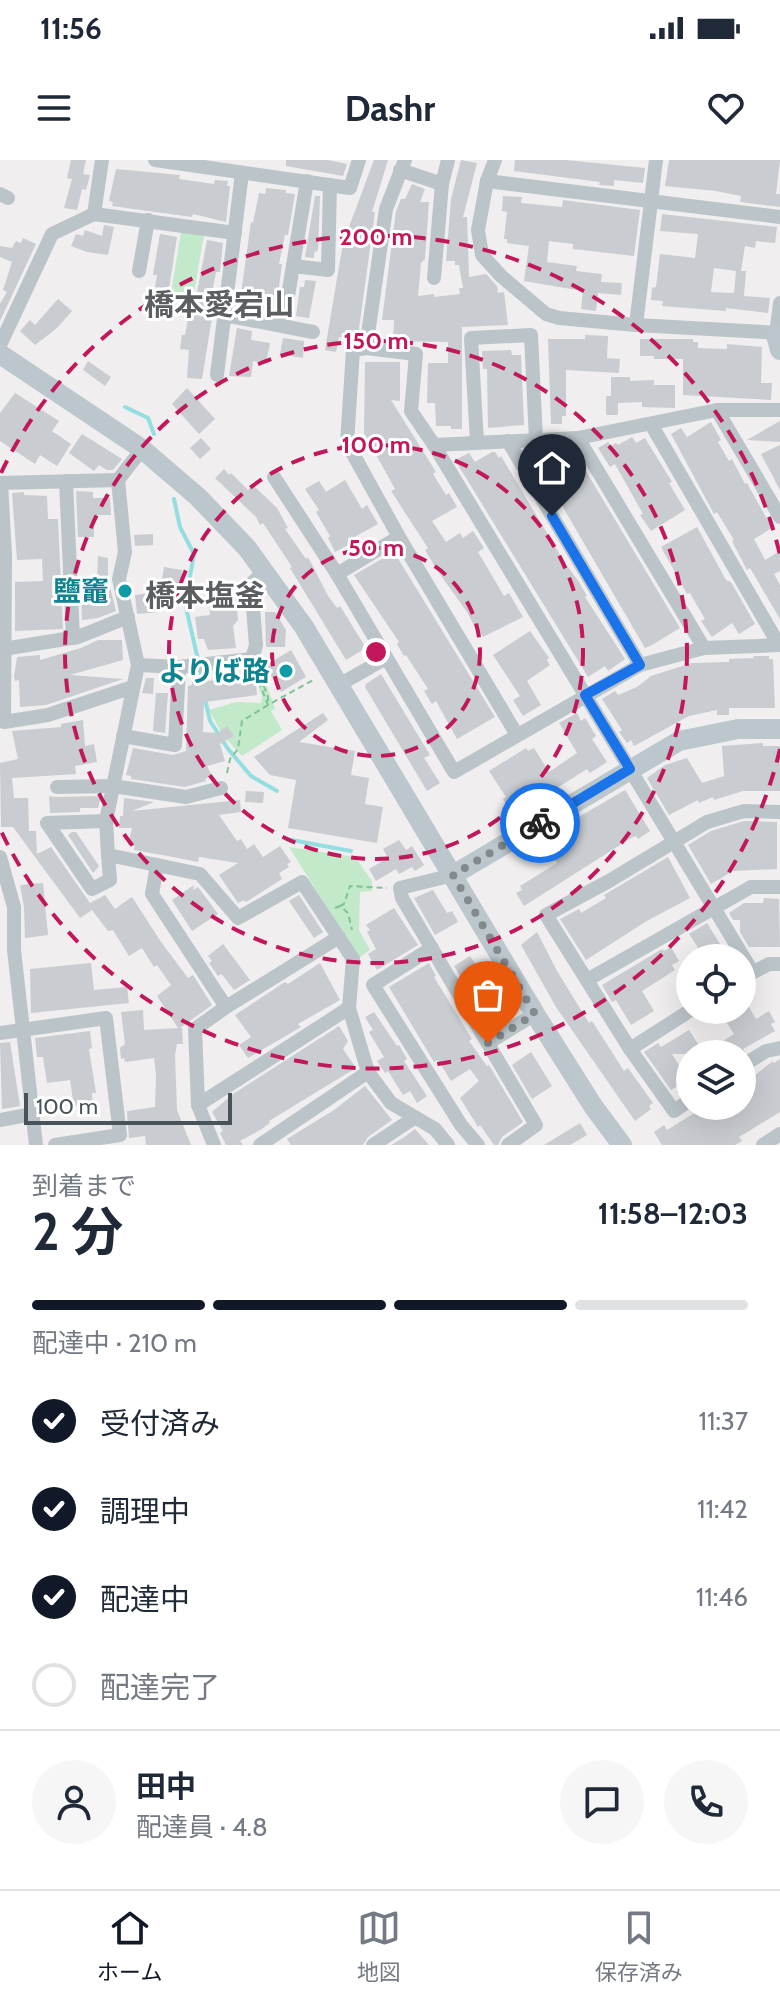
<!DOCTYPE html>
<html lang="ja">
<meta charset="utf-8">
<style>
body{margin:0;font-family:Cabin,"Noto Sans JP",sans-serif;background:#f6f6f7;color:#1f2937;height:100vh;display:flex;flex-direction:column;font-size:30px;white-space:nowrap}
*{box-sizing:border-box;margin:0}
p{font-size:26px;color:#747a83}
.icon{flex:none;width:44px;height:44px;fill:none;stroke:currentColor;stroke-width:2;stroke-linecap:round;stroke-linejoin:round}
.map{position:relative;height:985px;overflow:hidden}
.side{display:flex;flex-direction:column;background:#fff;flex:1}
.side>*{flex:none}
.controls{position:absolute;left:676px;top:784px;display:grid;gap:16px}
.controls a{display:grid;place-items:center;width:80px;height:80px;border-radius:50%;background:#fff;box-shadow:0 8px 32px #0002;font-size:40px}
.scale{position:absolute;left:24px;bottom:20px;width:208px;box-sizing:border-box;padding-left:8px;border:4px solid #485459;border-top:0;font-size:22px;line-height:28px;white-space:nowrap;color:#485459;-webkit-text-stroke:6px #fff;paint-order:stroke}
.pin{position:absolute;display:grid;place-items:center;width:68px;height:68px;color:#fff;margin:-82px -34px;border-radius:50% 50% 50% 0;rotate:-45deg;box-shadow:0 0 8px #0007}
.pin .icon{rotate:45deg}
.courier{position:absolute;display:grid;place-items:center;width:80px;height:80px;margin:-40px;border:6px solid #1a73e8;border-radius:50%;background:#fff;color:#222;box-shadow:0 2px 10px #0007}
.head em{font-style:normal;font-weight:700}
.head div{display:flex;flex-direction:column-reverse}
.head{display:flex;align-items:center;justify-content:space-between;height:136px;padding:0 32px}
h1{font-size:52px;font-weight:700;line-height:60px}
.bar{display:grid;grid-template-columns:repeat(4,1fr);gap:12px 8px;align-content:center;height:96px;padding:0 32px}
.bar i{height:10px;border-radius:6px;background:#e0e1e3}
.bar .on{background:#111827}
.bar p{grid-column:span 4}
.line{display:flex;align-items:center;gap:20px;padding:0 32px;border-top:2px solid #e0e1e3}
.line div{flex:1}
.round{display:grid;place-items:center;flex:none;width:84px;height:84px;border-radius:42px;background:#f6f6f7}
ol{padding:0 32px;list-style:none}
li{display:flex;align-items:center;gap:24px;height:88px}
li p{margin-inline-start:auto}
li .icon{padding:8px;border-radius:50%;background:#111827;color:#fff;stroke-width:4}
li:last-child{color:#747a83}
li i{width:44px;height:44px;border:4px solid #e0e1e3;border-radius:50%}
.status{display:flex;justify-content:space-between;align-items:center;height:56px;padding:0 40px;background:#fff;direction:ltr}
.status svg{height:22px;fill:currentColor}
header{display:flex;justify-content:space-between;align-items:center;height:104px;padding:0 32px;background:#fff;font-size:36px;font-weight:700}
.menu{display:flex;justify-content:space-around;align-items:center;height:112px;border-top:2px solid #e0e1e3;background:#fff;font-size:22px;color:#747a83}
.menu a{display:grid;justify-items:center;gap:4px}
.menu .on{color:#111827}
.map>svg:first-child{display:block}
</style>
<div class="status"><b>11:56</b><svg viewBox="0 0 49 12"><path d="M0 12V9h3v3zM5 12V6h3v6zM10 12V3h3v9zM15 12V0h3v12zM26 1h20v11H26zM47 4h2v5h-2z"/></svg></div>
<header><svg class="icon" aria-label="menu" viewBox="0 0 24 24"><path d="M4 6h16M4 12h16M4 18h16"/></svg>Dashr<svg class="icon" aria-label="heart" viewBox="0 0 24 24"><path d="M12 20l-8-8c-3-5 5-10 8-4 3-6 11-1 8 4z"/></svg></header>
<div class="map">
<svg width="780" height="985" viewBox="0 0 780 985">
<rect width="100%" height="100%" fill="#f0eeee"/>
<g fill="#c1e9ca">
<polygon points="181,72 204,75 193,138 171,133"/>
<polygon points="260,507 275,549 271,551 282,570 242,596 222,574 209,550 236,542 261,543 262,537 253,510"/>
<polygon points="289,687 355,697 372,721 372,731 360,732 359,770 370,790 359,798"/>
</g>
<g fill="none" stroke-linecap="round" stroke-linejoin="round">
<g stroke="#93dee1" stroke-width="4">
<polyline points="125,247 148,258 154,274"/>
<polyline points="174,339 180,367 194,394 186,438 187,452 204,526"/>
<polyline points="205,539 210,561 228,589 251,616 277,631"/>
<polyline points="286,679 351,691"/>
</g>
</g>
<g fill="#c9ccd0" fill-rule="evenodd">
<polygon points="71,0 86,0 83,14 90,15 86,30 82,29 77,50 64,48 72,19 67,18"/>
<polygon points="286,0 328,0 347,4 343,16 286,6"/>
<polygon points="374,0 388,0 372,52 375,52 358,176 355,180 339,177 336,192 325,190 343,83"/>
<polygon points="461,0 477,3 463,57 467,57 469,117 486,114 497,126 498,133 504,132 508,165 462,167 462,269 451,269 451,266 436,266 435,243 427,243 428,203 448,203 448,182 393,181 394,160 382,160 396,51 401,39 405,39 412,24 425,29 420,42 429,42 425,99 421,103 418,136 434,134 434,137 460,134 459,128 463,128 459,105 455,105 455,101 446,101 451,39"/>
<polygon points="515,0 566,0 645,8 643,23 614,20 614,26 599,25 600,22 514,11"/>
<polygon points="669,0 780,0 776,34 780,34 780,47 740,42 741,36 716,31 665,26"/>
<polygon points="116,9 180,15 179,19 214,24 215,20 228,21 227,26 230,26 226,62 193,54 192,57 112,46 113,42 109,41"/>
<polygon points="266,28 286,30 286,33 295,34 288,75 285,75 279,104 282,104 276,150 270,149 270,153 239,148 251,62 253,63 259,33 265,34"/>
<polygon points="315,36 320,36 318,90 314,93 314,98 305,97"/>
<polygon points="503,36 522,37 521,43 562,47 563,40 640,50 634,96 573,89 573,84 549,81 547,102 577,106 576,111 602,114 601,122 622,123 621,135 598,133 596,151 581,149 583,131 524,121 529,86 507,83 507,79 504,79 507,52 502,51"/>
<path d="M662,54l115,13 -2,16 -19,-2 -1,7 -10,-2 -4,25h5l-2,25 26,2 -2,15 -42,-5v3l-64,-5 1,-5 -12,-1 1,-12 4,-1 4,-33 35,4 3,-24 -38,-3zM714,108l22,3 -2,22 -23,-1z"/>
<polygon points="104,65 114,67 108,95 87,92 71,86 76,74 83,76 85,70 102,76"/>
<polygon points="160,74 177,77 169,129 155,127 157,115 153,115"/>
<polygon points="23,78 36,84 0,161 0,144 7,132 3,130 12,102 0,97 0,86 12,88 16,81 21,83"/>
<polygon points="207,80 223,83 220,112 216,112 210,144 214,145 202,219 187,218 189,190 180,189 182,175 185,175 188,159 192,159"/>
<polygon points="305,120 316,121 309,158 296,156 300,127 304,127"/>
<polygon points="58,139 72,151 56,169 35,185 20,171 30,160 35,165"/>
<polygon points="237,168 252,171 251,180 270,183 266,203 253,201 251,217 229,216"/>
<polygon points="585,175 608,176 607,198 620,199 619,213 566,210 566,256 562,256 562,264 551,264 548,179 585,179"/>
<polygon points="283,178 304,181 303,198 280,194"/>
<polygon points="640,179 693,179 693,182 698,182 698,188 727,189 727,184 762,187 761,223 772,223 771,240 683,235 683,199 654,199 654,196 640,196"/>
<polygon points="511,190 512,195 521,195 524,265 488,268 487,209 483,209 482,191"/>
<polygon points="88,201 111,217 105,226 83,210"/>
<polygon points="365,202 400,202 400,241 391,240 436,312 433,314 446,335 449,333 457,347 432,361 446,382 460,373 463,378 473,371 484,388 478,392 504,436 509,433 523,457 483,477 481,474 479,475 467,452 437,410 425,390 428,388 391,331 395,329 364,273"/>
<polygon points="611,217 630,217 630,221 654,220 654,225 675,225 675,248 642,247 642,242 618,243 618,255 606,255 606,236 611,236"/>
<polygon points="187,228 215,259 199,274 172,244"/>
<polygon points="15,233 59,261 52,271 71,284 57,306 40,295 35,304 0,281 0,253"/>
<polygon points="780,261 780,282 747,280"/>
<polygon points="711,262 721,280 718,282 729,301 732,299 745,324 747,323 772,368 754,379 765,400 780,391 780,411 774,414 780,425 780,459 750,408 747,410 732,381 734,380 717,352 714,354 671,274 681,268 687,277"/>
<polygon points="82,274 122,299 113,310 107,310 99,305 94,311 69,293"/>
<polygon points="632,277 636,283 645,278 672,322 669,323 685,350 651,371 640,355 643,354 615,304 610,307 598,288 608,282 611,286 616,283 618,285"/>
<polygon points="201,278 211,289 200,299 190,288"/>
<polygon points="780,285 780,330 761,294"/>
<polygon points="568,288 572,288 680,468 652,485 645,488 557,337 529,296 539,290 541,293 545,291 549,297 563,289 563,292"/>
<polygon points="492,292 495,292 499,298 501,296 563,400 579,422 587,436 585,437 625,499 608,511 605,506 588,517 455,300 469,293 475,302"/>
<polygon points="224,309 229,315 231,313 248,330 253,325 277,348 288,368 285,369 306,399 308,397 328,436 337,448 340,446 366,488 346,500 290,408 292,407 263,363 260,365 256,357 215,318"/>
<polygon points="345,320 362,349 367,345 378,364 351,379 354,382 335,392 328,378 330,376 316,352 319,350 305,329 319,321 326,332"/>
<polygon points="76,331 93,332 93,338 110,338 111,355 94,355 94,377 78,377"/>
<polygon points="24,332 24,335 47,336 48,359 58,359 63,469 15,471 15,422 43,421 42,399 17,400 12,333"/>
<polygon points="697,367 726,420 731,422 755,464 739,474 732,463 712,477 701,461 705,459 690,433 687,434 661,387"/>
<polygon points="153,374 153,385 135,386 134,375"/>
<polygon points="394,392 495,557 457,579 436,541 432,544 424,531 428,529 406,495 404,496 397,484 399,482 354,415"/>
<polygon points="98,396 108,398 108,419 116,451 98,458 82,460 81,423 97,422"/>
<polygon points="164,407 182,410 179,433 160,430"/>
<polygon points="234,421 238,460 233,466 236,488 208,490 204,479 198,479 195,457 210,455 208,423"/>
<polygon points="156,432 160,452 137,454 135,435"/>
<polygon points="265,452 275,452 286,470 285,487 266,487"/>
<polygon points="530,471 549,498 547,500 550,505 527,521 541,545 523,556 513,540 520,536 493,495"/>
<polygon points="98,480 122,480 123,500 70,515 123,519 46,545 20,547 19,520 15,521 14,517 17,497 40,495 40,500 81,488"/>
<polygon points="291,490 306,517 281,532 265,506"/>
<polygon points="753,496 769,496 769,499 773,499 775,548 729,548 729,555 717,555 717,550 689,556 634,586 631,580 627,583 619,572 622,570 602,539 615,531 618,535 637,527 651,516 692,503 729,502 729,499 754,498"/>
<polygon points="381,514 430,595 424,598 440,623 427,631 365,527 366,524"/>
<polygon points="255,517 257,535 204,542 203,572 218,573 227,566 234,576 220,584 225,601 207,606 212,616 205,619 206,621 185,627 131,619 131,616 126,615 133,588 173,595 186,591 188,526 192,525 192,522"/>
<polygon points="146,518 154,518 153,534 142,533"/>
<polygon points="156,533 168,533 165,573 153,571"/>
<polygon points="323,553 328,560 299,582 355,591 351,615 369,618 365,644 383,647 377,683 288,668 296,620 270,615 254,597"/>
<polygon points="577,553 581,561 585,558 596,576 592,579 607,602 590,613 587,609 513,656 503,639 506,637 489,611 526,588 528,591 534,588 549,612 577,593 559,563"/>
<polygon points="83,560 85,586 94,584 97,602 75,606 76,614 12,618 14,638 28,638 29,671 36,671 37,694 51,687 90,743 105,735 115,749 132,737 161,782 188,818 193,815 212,845 180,868 182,868 183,884 177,884 175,895 177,950 191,985 146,985 145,976 129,978 127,951 155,947 156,914 154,898 125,902 124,898 121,899 120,888 125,884 121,852 143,850 144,870 178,868 157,836 171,825 157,805 154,807 142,788 129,796 113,770 108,771 92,750 80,758 13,667 1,667 0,603 18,599 12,571 61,567 61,564"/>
<polygon points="763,583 763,586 780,586 780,631 743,631 714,640 713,637 699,643 698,640 669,655 647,618 665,605 687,598 702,623 724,616 722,586"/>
<polygon points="625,630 650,671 638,679 636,676 631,678 524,746 516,733 522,730 520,726 557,703 543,678"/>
<polygon points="246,631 264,632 263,643 245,642"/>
<polygon points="49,636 57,637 101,636 98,648 80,648 80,652 50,653"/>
<polygon points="124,638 154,642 132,651 240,640 241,652 219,655 237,681 241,679 247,689 254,684 263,697 280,686 291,702 287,704 289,707 279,713 282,719 248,741 245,742 244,740 238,743 219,715 238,703 199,697 198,702 173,697 134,690 135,686 128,685 132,668 119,668 120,656 123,656"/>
<polygon points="744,661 777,662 777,709 733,711 711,724 688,685 711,671"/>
<polygon points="72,672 76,672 99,706 93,713 68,675"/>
<polygon points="399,680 406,690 412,686 424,705 415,711 412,707 399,714 396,709 376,721 369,709 388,698 383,689"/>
<polygon points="668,697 690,738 645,762 586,800 560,759 579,749 581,753 606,738 604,735"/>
<polygon points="43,723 48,775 25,778 24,747 20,725"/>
<polygon points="194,725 193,730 198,727 218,754 192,771 172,740"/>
<polygon points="433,730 447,753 452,751 458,762 435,775 414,738"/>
<polygon points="299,735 323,772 314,778 289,741"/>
<polygon points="764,738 779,739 780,787 749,787 740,772 740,760 733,760 729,753 744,743 763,743"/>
<polygon points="394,748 418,785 377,810 368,794 376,789 367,772 370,770 366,765"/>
<polygon points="707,763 720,784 702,794 689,774"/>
<polygon points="537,772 557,811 589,863 592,861 624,911 628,908 653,943 649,946 651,949 635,961 556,847 521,785"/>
<polygon points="223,784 250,820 234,830 224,817 221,814 218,816 209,803 212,801 208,796"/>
<polygon points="671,787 679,801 672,805 675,810 642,831 654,851 631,865 616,840 612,842 602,825 662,789 664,791"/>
<polygon points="470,796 491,829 496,826 512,851 492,868 454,806"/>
<polygon points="91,803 94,830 127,827 129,843 31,853 30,809"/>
<polygon points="320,803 340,840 298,864 301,867 248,898 239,885 251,877 235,855 285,822 288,824"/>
<polygon points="429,803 436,816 434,817 472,879 469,881 487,906 489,905 523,962 502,977 498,985 494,985 480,965 478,967 460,938 479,921 470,909 451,921 438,900 434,902 389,827"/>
<polygon points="742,835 756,859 769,851 775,862 771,864 775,871 743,889 745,892 742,894 672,894 688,920 671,930 644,892 658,883 661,887 689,870 703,892 723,881 734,874 719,850 742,850"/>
<polygon points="374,852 397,886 399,885 407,899 404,901 427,936 417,943 410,931 403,935 388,911 385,913 377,901 384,897 369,872 373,870 365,857"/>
<polygon points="339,866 348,881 343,889 356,908 269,961 270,963 260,970 240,981 243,985 226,985 220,973 223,971 212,952 233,934"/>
<polygon points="90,871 92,888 89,889 96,933 92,933 93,948 81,949 81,946 74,947 70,920 47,923 43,897 37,897 35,878"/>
<polygon points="10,882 20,946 2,949 0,883"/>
<polygon points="531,892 552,926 532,939 512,905"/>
<polygon points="780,899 780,952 739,977 742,981 735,985 662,985 654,972 664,965 667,970 706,946 742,946 742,925 773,901 774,903"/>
<polygon points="365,926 392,960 368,977 363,985 291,985 287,979 334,950"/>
<polygon points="580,963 587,975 570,985 544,985"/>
<polygon points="415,969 429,985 391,985 403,978"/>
</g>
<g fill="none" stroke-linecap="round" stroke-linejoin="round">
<g stroke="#7dc395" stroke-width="2" stroke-dasharray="6 4" stroke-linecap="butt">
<polyline points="255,512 268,545 315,519"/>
<polyline points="227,613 230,599 238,589 242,561 268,545 268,537 258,511"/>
<polyline points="340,746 344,744 350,726 387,728"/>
<polyline points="335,748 340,746 348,753 352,770"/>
</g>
<g stroke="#bbc4c9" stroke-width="14">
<polyline points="155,0 350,28 359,0"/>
<polyline points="495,0 487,21 478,70 482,95 501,116 546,154 559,158 636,165 780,173"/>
<polyline points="400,10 442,24"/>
<polyline points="487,21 780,57"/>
<polyline points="0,34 8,38"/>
<polyline points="94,54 102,0"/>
<polyline points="293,106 328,110 330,25"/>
<polyline points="139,111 148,60"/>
<polyline points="434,118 442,24 448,0"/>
<polyline points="224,155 313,172"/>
<polyline points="636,165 656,0"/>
<polyline points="283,166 307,21"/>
<polyline points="776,175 780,143"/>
<polyline points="0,185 52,74 94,54 235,73"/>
<polyline points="366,188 386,49 405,0"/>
<polyline points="217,215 242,13"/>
<polyline points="717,250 780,357"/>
<polyline points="651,264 779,485"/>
<polyline points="578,278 704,488"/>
<polyline points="508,281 640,505"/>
<polyline points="477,282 471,178 531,175 536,280"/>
<polyline points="434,285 578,278 717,250 780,250"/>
<polyline points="274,317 337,414"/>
<polyline points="118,320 142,289"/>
<polyline points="66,321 73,478"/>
<polyline points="0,323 118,320 125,392 119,419 138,505 106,661 108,695 157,705 152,734 226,847"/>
<polyline points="1,323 5,395 4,562 48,555 133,527"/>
<polyline points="399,377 517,575"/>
<polyline points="3,489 78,477 128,457"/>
<polyline points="138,505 179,507 252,499 256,485 251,424 264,412"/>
<polyline points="339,525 386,498"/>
<polyline points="123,576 175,585 179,507"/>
<polyline points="57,627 113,626 186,637 221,628"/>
<polyline points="106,661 47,663 92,729 110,720 108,695"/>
<polyline points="0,697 14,747 14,790 36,985"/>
<polyline points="157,705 200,714 238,758 302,722 353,799 349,848 368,912 391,943 435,969 448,985"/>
<polyline points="453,715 400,728 402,738 536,965 508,985"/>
<polyline points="432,788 373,825 461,965 478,985"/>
<path d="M752,811c-106,-175 -212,-351 -318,-526l-23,-34 5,-57 -50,-6 -13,2 -6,93 52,94 -62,37 117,198 186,-107 64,-17 76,-3"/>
<polyline points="742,818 769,804 780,804"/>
<polyline points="587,820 751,727 780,727"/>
<polyline points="0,873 106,858 120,975 55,985"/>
<polyline points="488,883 535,854"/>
<polyline points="630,889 691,850"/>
<polyline points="742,906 766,891 780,888"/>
<polyline points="690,940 674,951 630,889 546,755 609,721 707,662 744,651 780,652"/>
<polyline points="198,945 349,848"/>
<polyline points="0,960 32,954"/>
<polyline points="214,985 198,945 195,869 226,847 339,777"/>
<polyline points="260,985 368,912"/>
<polyline points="373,985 414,958"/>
<polyline points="763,985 780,974"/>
</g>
<g stroke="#bbc7cd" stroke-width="20">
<polyline points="776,175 780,190"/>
<polyline points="0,194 142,289 198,337 247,388 304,467 535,854 593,946 622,985"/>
<polyline points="453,715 679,581 738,569 780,569"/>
</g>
</g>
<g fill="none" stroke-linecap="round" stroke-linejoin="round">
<polyline stroke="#838a8d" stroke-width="8" stroke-dasharray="0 14.4" points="488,883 535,854 453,715 540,663"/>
<polyline stroke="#1a73e8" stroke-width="10" points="540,663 630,609 585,535 640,505 552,356"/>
</g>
<g fill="none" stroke="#c2185b" stroke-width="4" stroke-dasharray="14 10">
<circle cx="376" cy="492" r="104"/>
<circle cx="376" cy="492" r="207"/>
<circle cx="376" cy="492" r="311"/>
<path d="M780 589A415 415 0 0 1 1 671M1 313A415 415 0 0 1 780 395"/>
</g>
<g fill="#0f9aa8" stroke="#fff" stroke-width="3">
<circle cx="125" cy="431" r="8"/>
<circle cx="286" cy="511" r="8"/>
</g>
<g text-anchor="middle" stroke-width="6" stroke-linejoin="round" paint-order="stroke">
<g font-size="28" font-weight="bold" fill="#0d838f" stroke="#fff" text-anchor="end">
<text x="109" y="441">鹽竈</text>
<text x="270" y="521">よりば路</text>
</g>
<g font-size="30" font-weight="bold" fill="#5b5f62" stroke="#fff">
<text x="219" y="155">橋本愛宕山</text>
<text x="205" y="446">橋本塩釜</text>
</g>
</g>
<circle cx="376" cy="492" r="12" fill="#c2185b" stroke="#fff" stroke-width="4"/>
<g font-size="24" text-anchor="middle" font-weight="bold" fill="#c2185b" stroke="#fff" stroke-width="6" stroke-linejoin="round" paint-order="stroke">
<text x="376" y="85">200 m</text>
<text x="376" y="189">150 m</text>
<text x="376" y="293">100 m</text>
<text x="376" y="396">50 m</text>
</g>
</svg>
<div class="controls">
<a><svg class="icon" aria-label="locate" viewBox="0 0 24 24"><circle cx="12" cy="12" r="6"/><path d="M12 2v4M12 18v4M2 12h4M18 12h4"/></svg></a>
<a><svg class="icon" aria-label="layers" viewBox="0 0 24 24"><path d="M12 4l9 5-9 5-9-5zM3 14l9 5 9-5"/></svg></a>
</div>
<div class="scale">100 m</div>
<div class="pin" style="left:488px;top:883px;background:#ea580c"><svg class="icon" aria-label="bag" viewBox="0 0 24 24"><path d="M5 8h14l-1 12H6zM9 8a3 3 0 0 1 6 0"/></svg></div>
<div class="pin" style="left:552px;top:356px;background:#1f2937"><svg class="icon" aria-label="home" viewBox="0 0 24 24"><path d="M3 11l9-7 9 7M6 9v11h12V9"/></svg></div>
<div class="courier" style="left:540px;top:663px"><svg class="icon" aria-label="bike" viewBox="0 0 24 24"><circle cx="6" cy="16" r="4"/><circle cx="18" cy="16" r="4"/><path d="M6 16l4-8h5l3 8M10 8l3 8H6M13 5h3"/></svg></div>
</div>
<section class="side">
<div class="head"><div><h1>2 分</h1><p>到着まで</p></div><em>11:58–12:03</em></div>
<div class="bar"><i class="on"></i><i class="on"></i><i class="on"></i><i></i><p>配達中 · 210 m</p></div>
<ol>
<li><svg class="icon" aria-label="check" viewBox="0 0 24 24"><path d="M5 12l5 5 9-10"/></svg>受付済み<p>11:37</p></li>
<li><svg class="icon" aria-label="check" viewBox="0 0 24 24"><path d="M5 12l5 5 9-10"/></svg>調理中<p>11:42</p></li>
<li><svg class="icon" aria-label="check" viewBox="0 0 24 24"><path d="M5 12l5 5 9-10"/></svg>配達中<p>11:46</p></li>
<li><i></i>配達完了</li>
</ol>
<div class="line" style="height:144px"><a class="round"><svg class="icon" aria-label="person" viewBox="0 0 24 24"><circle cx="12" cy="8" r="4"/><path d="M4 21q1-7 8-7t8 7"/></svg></a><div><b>田中</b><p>配達員 · 4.8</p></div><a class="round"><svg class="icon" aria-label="chat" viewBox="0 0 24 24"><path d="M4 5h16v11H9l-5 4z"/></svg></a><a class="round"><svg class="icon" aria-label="phone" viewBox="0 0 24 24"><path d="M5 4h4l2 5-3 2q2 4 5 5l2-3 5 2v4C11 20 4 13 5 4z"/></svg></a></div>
</section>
<nav class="menu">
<a class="on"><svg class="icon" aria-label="home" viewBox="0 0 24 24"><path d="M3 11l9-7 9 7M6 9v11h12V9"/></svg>ホーム</a>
<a><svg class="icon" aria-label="map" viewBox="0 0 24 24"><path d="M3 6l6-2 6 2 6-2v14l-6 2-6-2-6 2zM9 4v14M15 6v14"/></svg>地図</a>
<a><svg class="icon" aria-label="saved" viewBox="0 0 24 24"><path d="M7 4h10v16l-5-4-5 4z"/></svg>保存済み</a>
</nav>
